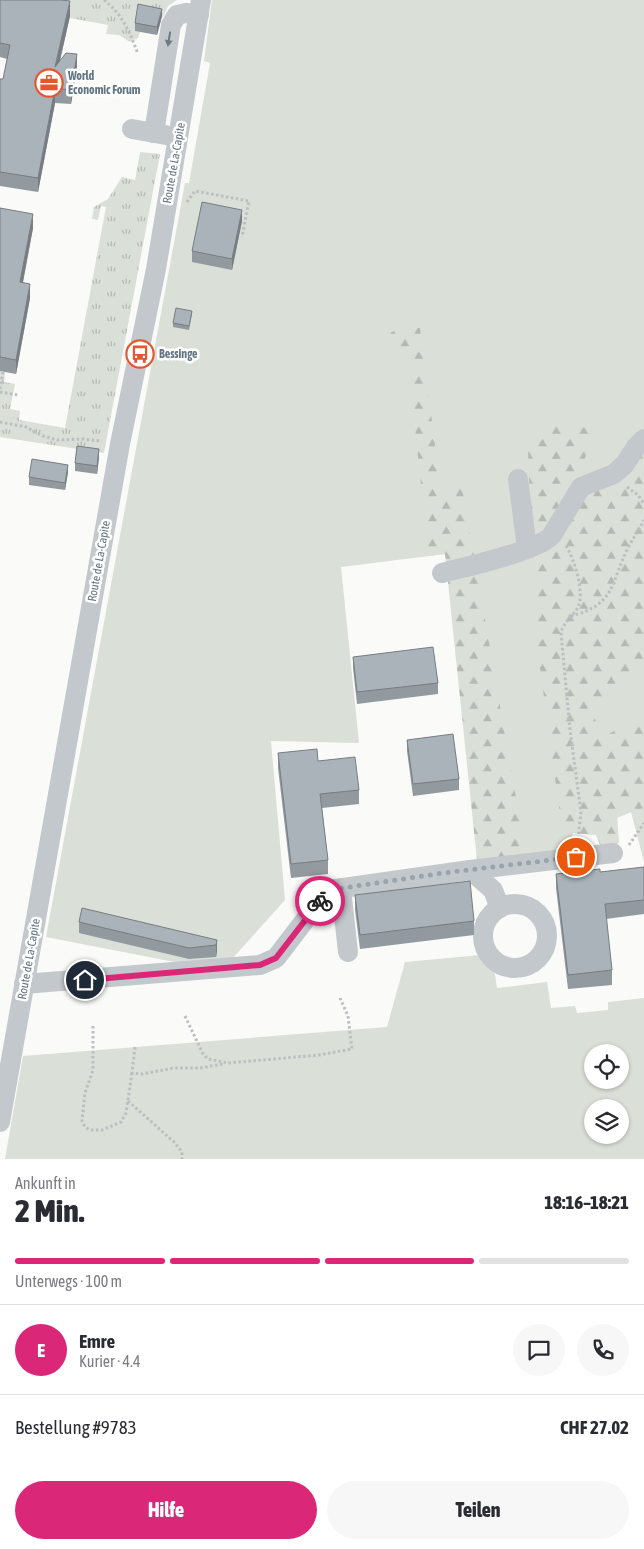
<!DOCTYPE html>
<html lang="de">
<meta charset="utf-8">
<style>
body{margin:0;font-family:"Asap Condensed",sans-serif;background:#f7f7f7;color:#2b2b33;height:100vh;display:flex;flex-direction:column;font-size:19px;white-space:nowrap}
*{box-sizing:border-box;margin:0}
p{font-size:16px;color:#7c7c81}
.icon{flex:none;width:28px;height:28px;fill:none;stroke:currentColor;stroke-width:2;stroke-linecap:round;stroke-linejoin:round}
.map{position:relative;height:1159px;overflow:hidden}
.details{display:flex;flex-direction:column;background:#fff;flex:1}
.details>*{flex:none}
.buttons{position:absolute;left:584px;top:1044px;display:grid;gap:10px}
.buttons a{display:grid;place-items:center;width:45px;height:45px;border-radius:50%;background:#fff;box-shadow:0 1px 4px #0004;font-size:25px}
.pin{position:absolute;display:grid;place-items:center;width:42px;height:42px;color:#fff;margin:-21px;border:2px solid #fff;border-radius:50%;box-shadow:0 1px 5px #0007}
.courier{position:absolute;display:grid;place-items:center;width:50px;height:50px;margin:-25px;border:4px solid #db2777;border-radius:50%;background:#fff;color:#222;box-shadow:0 1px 6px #0007}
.overview em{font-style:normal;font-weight:800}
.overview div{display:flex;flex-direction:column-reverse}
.overview{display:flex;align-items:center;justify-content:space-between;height:85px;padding:0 15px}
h1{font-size:32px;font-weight:800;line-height:38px}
.bar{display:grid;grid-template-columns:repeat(4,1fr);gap:8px 5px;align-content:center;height:60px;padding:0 15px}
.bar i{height:6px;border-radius:4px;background:#e1e1e2}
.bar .on{background:#db2777}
.bar p{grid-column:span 4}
.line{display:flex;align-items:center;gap:12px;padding:0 15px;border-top:1px solid #e1e1e2}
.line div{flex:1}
.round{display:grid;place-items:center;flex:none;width:52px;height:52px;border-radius:26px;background:#f7f7f7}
.cta{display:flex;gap:10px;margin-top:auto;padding:10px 15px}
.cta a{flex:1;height:58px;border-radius:30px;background:#db2777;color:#fff;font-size:20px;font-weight:800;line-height:58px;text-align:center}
.cta a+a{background:#f7f7f7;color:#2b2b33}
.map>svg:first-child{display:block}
</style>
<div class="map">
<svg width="644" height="1159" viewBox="0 0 644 1159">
<defs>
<pattern id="forest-firs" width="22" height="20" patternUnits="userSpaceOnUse" patternTransform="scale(1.25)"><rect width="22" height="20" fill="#dadfd7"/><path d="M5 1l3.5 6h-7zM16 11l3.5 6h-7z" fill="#b4b9b4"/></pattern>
<pattern id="park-tufts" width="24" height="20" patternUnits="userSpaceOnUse" patternTransform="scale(1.25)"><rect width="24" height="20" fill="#dadfd7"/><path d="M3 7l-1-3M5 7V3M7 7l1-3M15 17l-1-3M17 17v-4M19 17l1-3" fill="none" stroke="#b4b9b4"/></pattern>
</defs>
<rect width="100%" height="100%" fill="#fafaf8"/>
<g fill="#dadfd7" fill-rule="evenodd">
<polygon points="212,0 644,0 644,862 631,812 617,818 619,843 601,847 596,835 573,833 565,851 526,856 445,554 341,567 359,743 271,741 285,900 232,959 185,964 46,937 185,183 189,183 210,63 204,61"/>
<path d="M481,955l6,9 7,4 3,20 50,-6 4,26 24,-2 2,7 31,-3v-8l36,-4v161h-639l18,-103 364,-29 18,-65zM620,1052v28h-28v-28zM592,1108h28v27h-28z"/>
</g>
<g fill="url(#forest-firs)">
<polygon points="404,328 420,328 440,484 462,487 526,856 477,860 445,554 428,556 407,346 395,352 389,343 391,332"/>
<polygon points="553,423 594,429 577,484 616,488 644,445 644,670 594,715 601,739 644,712 644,808 617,817 619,843 601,847 596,835 573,833 565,851 535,631 528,450 535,438"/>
</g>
<g fill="url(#park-tufts)">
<polygon points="36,0 177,0 168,6 163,17 138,12 135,31 140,32 138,38 130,42 119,35 106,34 108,25 70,18 70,16"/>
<polygon points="140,152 160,154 104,453 0,437 0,371 5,372 4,382 15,384 10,409 20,411 19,420 65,428 106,207 101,206 98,220 92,219 94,207 108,199 122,177 135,180"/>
</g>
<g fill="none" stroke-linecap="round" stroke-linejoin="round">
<g stroke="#bbbfc2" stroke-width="3" stroke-dasharray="2.5 2.5" stroke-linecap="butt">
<path d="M104,0c19,15 26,33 34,54"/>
<polyline points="187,202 195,191 249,201 242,237"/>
<polyline points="0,389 3,372"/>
<polyline points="0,392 18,395"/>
<polyline points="0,422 26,427 43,436 57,440 83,439 102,441"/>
<polyline points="627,487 638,495 644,504"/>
<path d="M566,546c8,12 19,47 12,61 -4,9 -15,15 -17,26l9,97 11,82 -3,27"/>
<path d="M571,616c46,-12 39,-33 57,-68 5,-10 11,-18 16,-28"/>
<polyline points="629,845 644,823"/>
<polyline points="185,1016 203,1054 208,1059 228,1063 319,1055 352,1049 348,1016 340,998"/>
<polyline points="93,1026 93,1070 85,1093 82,1121 85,1127 90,1130 102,1130 121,1122 126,1113 132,1073"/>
<polyline points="135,1047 132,1073 142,1074 174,1068 200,1068 223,1064"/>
<polyline points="128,1101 174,1142 182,1152 182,1159"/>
</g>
<g stroke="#c3c8cc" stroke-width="20">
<polyline points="132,129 166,135"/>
<polyline points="154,133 171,25 177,15 186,13 199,15"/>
<polyline points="518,479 527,548"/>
<path d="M442,573c23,-6 97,-22 110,-38l29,-48 33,-13 11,-10 11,-17 8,-8"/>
<polyline points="470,870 613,853"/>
<polyline points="341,888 348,952"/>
<circle cx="515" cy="936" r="32"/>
<polyline points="24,984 260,965 276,958 328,890 336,889 470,870 493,890 500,908"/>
<polyline points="0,1122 120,444 156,269 201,0"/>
</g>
</g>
<g fill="#929a9f">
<polygon points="0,0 70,16 60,61 77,69 71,104 55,103 38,192 0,186 0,79 3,79 7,59 0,57"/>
<polygon points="162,16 157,35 135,31 135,23"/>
<polygon points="0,208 33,228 23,283 30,298 16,374 0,371"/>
<polygon points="242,221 232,270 192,262 192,251"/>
<polygon points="192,314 189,330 173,327 173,323"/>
<polygon points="99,457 97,474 75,471 75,463"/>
<polygon points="68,472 65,490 29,485 29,477"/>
<polygon points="353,657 438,683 438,694 357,704 353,668"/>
<polygon points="407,740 459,779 459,790 413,796 407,751"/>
<polygon points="278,753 359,790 359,804 322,808 328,860 328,874 291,878 278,768"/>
<polygon points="644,867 644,914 606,919 612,970 612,985 568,989 556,888 556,874 600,872"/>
<polygon points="355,895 474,921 474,935 360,949 355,910"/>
<polygon points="79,922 217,940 217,951 216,957 189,959 79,933"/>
</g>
<g fill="#777d82">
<polygon points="70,1 70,16 55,81 55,67"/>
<polygon points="162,9 162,16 157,35 157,27"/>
<polygon points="77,54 77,69 71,104 71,90"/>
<polygon points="55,88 55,103 38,192 38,178"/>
<polygon points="242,210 242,221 232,270 232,259"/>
<polygon points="33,214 33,228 20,296 20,282"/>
<polygon points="30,284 30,298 16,374 16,360"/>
<polygon points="99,449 99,457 97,474 97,466"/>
<polygon points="68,465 68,472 65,490 65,483"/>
<polygon points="217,940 217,951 216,957 216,945"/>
</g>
<g fill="#aab3b9" stroke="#777d82">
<polygon points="0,0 61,0 70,1 55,67 66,53 77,54 71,90 55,88 38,178 0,172 0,79 3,79 10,45 0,43"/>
<polygon points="138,4 162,9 157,27 135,23"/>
<polygon points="202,202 242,210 232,259 192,251"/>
<polygon points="0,208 33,214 20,282 30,284 16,360 0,357"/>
<polygon points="176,308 192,311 189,326 173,323"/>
<polygon points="77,446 99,449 97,466 75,463"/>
<polygon points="32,459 68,465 65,483 29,477"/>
<polygon points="433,647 438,683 357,692 353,657"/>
<polygon points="453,734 459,779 413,784 407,740"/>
<polygon points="317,749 318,761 355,757 359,790 320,794 328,860 291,864 278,753"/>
<polygon points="644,867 644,900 605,904 612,970 568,975 556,874 600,869 600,872"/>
<polygon points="470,881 474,921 360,935 355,895"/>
<polygon points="82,908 217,940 216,945 189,948 79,922"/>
</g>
<defs><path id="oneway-solid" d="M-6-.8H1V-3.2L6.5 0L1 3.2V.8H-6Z" transform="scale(1.25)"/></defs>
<use fill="#6a7a87" href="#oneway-solid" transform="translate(169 39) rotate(99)"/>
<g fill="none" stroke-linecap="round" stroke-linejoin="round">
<polyline stroke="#99a4ac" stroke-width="5" stroke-dasharray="0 9" points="320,901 328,890 336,889 443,873 576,857"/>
<polyline stroke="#db2777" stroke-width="6" points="85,980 260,965 276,958 320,901"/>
</g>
<defs>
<g id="office-ring" transform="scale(1.4375)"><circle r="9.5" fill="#fff" stroke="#e4572e" stroke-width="1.5"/><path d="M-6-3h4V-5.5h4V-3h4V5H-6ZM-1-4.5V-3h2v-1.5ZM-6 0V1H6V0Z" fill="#e4572e"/></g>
<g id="bus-ring" transform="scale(1.4375)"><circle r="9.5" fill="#fff" stroke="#e4572e" stroke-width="1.5"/><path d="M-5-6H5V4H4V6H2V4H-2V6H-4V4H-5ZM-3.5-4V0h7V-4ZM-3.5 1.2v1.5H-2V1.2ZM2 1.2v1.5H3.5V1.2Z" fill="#e4572e"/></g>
</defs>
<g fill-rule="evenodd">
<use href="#office-ring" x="49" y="83"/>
<use href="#bus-ring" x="140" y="354"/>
</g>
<g text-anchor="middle" stroke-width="5" stroke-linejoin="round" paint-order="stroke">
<g font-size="12" font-weight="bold" fill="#657683" stroke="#fff" text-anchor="start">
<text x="68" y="80">World<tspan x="68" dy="14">Economic Forum</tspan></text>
<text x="159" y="358">Bessinge</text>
</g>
<g font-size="12" fill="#657683" stroke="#fff">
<text transform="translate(174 163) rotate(-80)" y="4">Route de La-Capite</text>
<text transform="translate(99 561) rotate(-80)" y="4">Route de La-Capite</text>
<text transform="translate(29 959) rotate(-80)" y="4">Route de La-Capite</text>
</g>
</g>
</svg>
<div class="buttons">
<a><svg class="icon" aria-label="locate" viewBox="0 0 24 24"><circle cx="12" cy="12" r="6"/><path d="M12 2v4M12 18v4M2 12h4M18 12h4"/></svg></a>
<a><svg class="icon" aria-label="layers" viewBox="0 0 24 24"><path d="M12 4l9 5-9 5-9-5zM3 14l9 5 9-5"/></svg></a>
</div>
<div class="pin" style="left:576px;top:857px;background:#ea580c"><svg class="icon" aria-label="bag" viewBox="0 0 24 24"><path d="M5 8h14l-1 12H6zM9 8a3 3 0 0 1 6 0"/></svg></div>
<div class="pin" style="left:85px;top:980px;background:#1f2937"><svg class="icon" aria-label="home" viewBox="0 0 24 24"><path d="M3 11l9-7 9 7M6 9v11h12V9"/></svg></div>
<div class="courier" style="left:320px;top:901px"><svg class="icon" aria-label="bike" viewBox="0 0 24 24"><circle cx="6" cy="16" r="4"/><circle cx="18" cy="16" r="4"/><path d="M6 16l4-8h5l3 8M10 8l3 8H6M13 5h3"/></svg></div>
</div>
<section class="details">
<div class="overview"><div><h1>2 Min.</h1><p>Ankunft in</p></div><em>18:16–18:21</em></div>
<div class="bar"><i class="on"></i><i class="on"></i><i class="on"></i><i></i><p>Unterwegs · 100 m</p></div>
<div class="line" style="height:90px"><b class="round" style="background:#db2777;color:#fff">E</b><div><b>Emre</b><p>Kurier · 4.4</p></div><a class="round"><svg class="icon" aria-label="chat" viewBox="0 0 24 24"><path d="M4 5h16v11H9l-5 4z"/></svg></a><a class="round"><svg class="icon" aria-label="phone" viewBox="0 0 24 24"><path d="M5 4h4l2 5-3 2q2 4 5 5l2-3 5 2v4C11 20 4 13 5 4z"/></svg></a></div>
<div class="line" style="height:65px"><div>Bestellung #9783</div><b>CHF 27.02</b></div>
<div class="cta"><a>Hilfe</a><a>Teilen</a></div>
</section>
